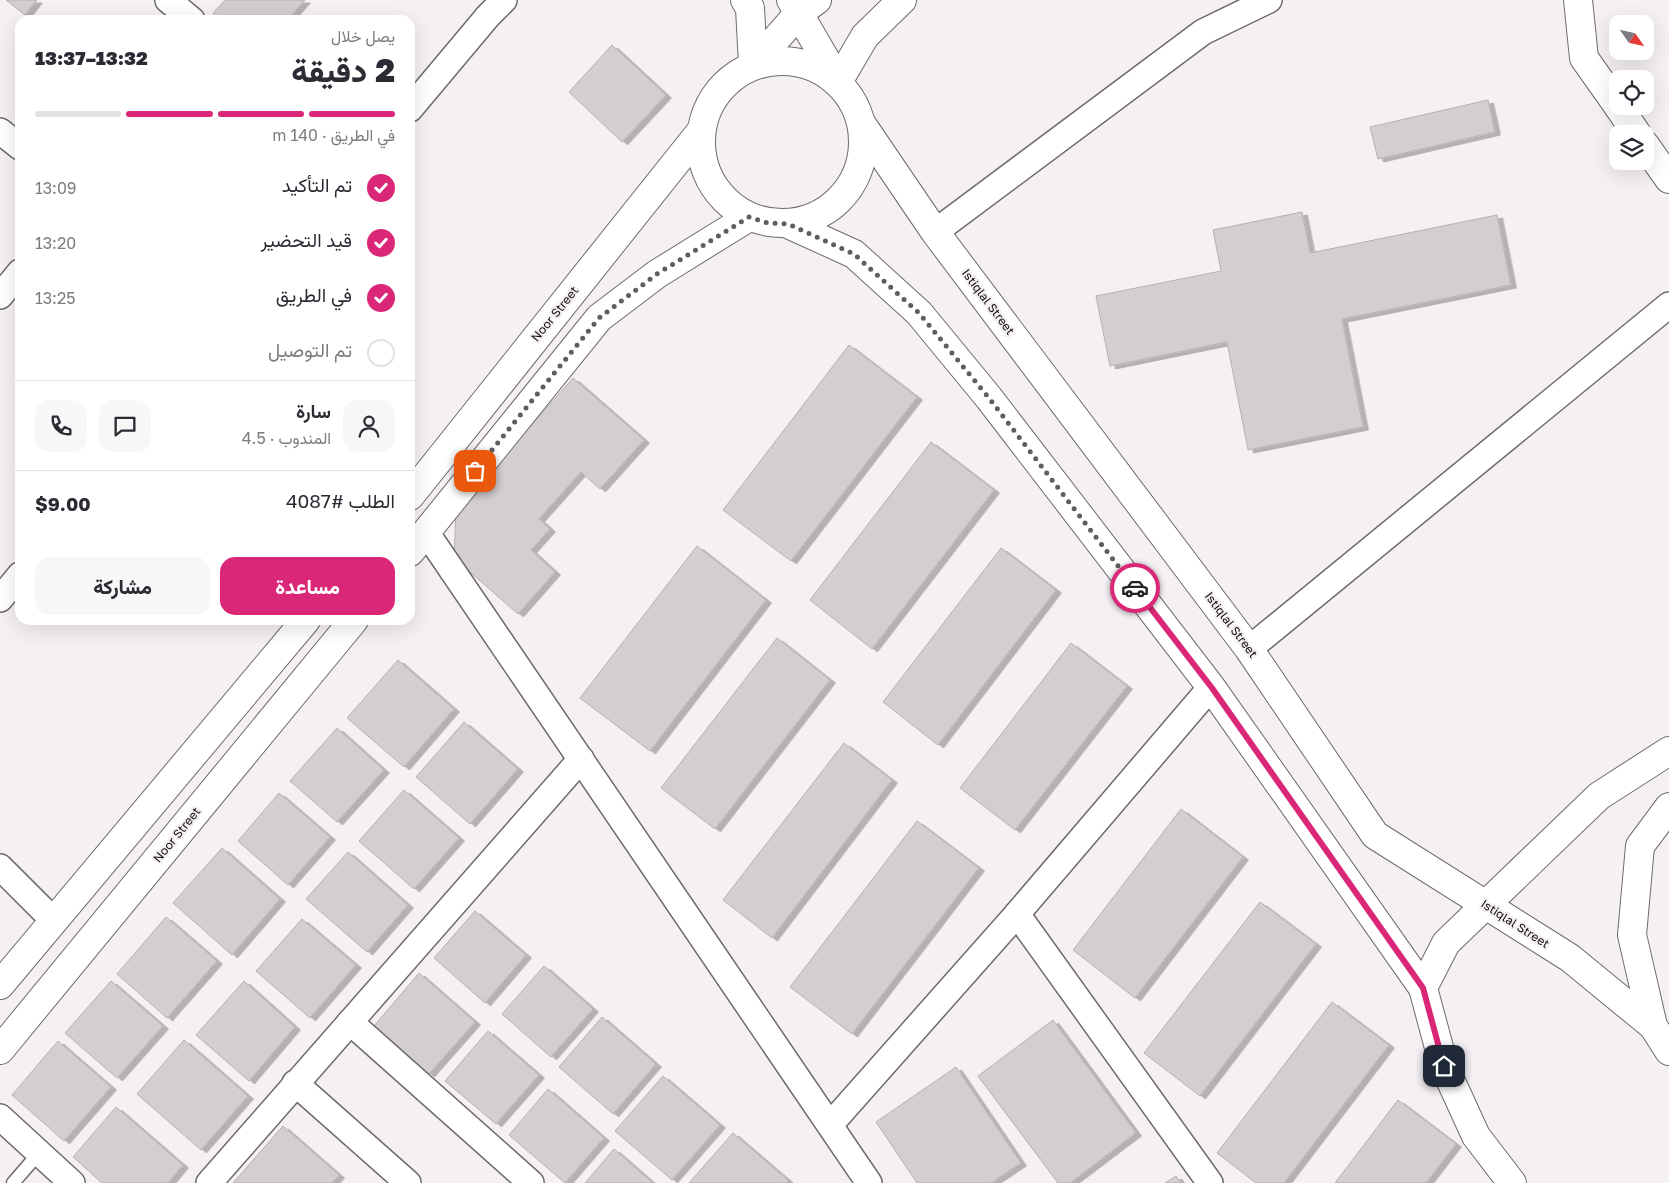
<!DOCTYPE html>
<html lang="ar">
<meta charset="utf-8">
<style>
body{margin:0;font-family:"Golos Text",Vazirmatn,sans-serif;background:#f7f7f7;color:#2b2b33;direction:rtl;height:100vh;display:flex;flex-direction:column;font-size:19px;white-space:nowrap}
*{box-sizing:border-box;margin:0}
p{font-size:16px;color:#7c7c81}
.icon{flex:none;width:28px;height:28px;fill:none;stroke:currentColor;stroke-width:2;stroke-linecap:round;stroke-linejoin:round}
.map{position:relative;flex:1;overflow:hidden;direction:ltr}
.side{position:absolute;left:15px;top:15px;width:400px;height:610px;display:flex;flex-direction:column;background:#fff;border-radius:15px;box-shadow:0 5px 20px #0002;direction:rtl}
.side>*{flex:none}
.needle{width:32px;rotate:124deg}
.controls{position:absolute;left:1609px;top:15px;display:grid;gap:10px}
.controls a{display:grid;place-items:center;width:45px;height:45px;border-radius:10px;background:#fff;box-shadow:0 5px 20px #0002;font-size:25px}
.pin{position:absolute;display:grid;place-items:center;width:42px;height:42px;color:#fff;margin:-21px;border-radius:10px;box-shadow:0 2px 8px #0006}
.courier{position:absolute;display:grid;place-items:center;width:50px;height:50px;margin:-25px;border:4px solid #db2777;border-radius:50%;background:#fff;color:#222;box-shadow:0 1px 6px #0007}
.overview em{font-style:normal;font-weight:800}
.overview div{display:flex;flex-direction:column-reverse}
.overview{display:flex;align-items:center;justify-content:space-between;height:85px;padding:0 20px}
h1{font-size:32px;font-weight:800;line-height:38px}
.bar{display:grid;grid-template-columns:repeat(4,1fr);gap:8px 5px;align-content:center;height:60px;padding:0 20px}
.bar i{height:6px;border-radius:4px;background:#e1e1e2}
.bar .selected{background:#db2777}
.bar p{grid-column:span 4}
.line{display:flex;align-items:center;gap:12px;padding:0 20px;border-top:1px solid #e1e1e2}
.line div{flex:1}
.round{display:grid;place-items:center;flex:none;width:52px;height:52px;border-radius:15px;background:#f7f7f7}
ol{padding:0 20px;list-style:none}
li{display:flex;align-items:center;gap:15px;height:55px}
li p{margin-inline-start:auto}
li .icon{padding:5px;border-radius:50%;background:#db2777;color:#fff;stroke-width:4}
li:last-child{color:#7c7c81}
li i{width:28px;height:28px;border:2px solid #e1e1e2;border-radius:50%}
.cta{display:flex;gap:10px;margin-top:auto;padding:10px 20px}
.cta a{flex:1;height:58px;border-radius:15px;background:#db2777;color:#fff;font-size:20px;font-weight:800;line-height:58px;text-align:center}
.cta a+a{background:#f7f7f7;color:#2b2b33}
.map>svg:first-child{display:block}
</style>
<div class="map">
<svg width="1669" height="1183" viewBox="0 0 1669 1183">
<defs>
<filter id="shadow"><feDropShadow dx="5.5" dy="3" stdDeviation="0" flood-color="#0004"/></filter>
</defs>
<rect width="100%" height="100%" fill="#f5f0f4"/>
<g fill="#d2ced2" stroke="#b5b0b4" filter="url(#shadow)">
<polygon points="6,0 37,0 25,15"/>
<polygon points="225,0 305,0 287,20 221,20 213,13"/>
<polygon points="612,45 666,95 622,142 569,92"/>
<polygon points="1488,100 1495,132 1378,159 1370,127"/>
<polygon points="1302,212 1310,253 1497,215 1511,285 1342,319 1363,427 1248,450 1227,342 1110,366 1096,296 1221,271 1213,230"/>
<polygon points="849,345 917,397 791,561 723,510"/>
<polygon points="573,378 644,440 600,489 581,472 539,519 550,529 531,550 555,572 518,614 454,558 456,510"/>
<polygon points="931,442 994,490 872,649 810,600"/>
<polygon points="697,546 766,600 650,751 580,698"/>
<polygon points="1001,548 1056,590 938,745 883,702"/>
<polygon points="777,638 830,680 715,829 661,788"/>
<polygon points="1071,643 1127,686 1015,830 960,788"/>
<polygon points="398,660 454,709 404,767 347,718"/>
<polygon points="464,722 518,769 470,824 416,777"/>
<polygon points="337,728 384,770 337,822 290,781"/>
<polygon points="844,743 892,780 772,938 723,900"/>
<polygon points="404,790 459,838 414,889 359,841"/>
<polygon points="279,793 330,837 288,885 238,841"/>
<polygon points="1181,809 1243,857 1135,998 1073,950"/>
<polygon points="917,821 979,868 852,1034 790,987"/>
<polygon points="222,848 280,899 232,955 173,903"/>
<polygon points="348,852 408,905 367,952 306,899"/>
<polygon points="1260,902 1316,944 1200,1096 1144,1053"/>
<polygon points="475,911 526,955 485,1003 434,958"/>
<polygon points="166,917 217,961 167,1018 117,974"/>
<polygon points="302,919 356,965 310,1018 256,971"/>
<polygon points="544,966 593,1009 551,1057 502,1014"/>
<polygon points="419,973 475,1022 429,1074 374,1026"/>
<polygon points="111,981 163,1026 117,1078 65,1033"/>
<polygon points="244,981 295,1027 249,1081 196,1035"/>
<polygon points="1332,1002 1389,1045 1284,1183 1256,1183 1217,1153"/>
<polygon points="602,1017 656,1064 613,1114 559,1067"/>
<polygon points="1053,1020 1136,1133 1070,1183 1058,1183 978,1076"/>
<polygon points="488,1031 539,1075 496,1124 445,1081"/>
<polygon points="184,1040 248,1096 201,1150 137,1094"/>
<polygon points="58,1041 111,1087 64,1141 12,1095"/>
<polygon points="956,1067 1021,1163 991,1183 917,1183 876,1122"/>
<polygon points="663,1076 720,1125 672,1180 615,1131"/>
<polygon points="548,1089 604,1138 565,1183 509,1135"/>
<polygon points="1398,1100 1456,1144 1426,1183 1335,1183"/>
<polygon points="116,1107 183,1165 168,1183 102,1183 73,1157"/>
<polygon points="283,1126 339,1175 332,1183 233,1183"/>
<polygon points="733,1133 789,1181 787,1183 689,1183"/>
<polygon points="614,1149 653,1183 585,1183"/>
<polygon points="1176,1176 1181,1183 1165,1183"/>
</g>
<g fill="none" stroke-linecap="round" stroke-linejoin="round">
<g stroke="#6e6a6d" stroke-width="15">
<polyline id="lane" points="13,1183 39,1153"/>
</g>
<g stroke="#6e6a6d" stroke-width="28">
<g id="street">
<polyline points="168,0 192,20"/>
<polyline points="410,109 488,16 504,0"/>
<polyline points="0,131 20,147"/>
<polyline points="935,232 1203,32 1269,0"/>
<polyline points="0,296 20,272"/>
<polyline points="426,532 869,1183"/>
<polyline points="0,599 20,575"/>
<polyline points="1249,649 1669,305"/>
<polyline points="0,867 54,921"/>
<polyline points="1017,914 1210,1183"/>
<polyline points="350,1022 531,1183"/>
<polyline points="295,1083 408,1183"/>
<polyline points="0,1117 72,1183"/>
<polyline points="830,1125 1017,914 1211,687"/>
<polyline points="209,1183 581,759"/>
</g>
</g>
<g stroke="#6e6a6d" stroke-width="30">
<g id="secondary">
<polyline points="745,0 750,8 753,65"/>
<polyline points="791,0 838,81"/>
<polyline points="1578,0 1584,58 1618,106"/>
<circle cx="782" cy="142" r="81"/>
<polyline points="753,65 799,13 817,0"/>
<polyline points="838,82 865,36 902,0"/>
<polyline points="1618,106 1637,134"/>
<polyline points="863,126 935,232 1249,649 1375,835 1570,958 1653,1026 1669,1051"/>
<polyline points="1645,145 1669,179"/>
<polyline points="788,224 854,254 919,313 989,398 1211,687 1423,988 1444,1066 1476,1136 1512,1183"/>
<polyline points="410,496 701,131"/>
<polyline points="410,552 599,318 657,274 749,217"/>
<polyline points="0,985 306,620"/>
<polyline points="1423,988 1446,943 1599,796 1669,751"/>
<polyline points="1653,1026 1632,935 1640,846 1669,807"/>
<polyline points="0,1050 354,620"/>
</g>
</g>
<use href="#lane" stroke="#fff" stroke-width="12"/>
<use href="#street" stroke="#fff" stroke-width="25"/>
<use href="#secondary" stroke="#fff" stroke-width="28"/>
</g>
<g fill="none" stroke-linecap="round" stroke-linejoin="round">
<polyline stroke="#605d60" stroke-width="5" stroke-dasharray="0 9" points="475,471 599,318 657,274 749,217 768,223 788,224 854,254 919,313 989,398 1135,588"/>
<polyline stroke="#db2777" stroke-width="6" points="1135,588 1212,688 1423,988 1444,1066"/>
</g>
<g text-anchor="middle" stroke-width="4.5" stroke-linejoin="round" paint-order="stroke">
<g font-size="12" fill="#100e10" stroke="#f5f0f4">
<text transform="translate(988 302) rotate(53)" y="4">Istiqlal Street</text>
<text transform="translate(555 314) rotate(-51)" y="4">Noor Street</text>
<text transform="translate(1231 625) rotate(53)" y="4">Istiqlal Street</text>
<text transform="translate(177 835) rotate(-51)" y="4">Noor Street</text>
<text transform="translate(1515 924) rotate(33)" y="4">Istiqlal Street</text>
</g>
</g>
</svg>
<div class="controls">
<a><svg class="needle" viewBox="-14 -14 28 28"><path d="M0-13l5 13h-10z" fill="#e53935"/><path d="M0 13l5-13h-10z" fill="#7c7c81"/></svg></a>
<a><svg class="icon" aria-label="locate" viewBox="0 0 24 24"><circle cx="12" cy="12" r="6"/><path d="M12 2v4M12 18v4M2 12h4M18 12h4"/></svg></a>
<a><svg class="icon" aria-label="layers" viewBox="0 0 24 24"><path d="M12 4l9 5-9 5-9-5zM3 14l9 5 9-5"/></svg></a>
</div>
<div class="pin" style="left:475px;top:471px;background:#ea580c"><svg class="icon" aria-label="bag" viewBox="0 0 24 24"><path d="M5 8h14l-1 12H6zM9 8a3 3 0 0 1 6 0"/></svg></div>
<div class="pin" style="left:1444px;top:1066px;background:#1f2937"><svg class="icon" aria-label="home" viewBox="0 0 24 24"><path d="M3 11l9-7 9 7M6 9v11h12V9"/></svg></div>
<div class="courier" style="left:1135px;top:588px"><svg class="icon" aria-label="car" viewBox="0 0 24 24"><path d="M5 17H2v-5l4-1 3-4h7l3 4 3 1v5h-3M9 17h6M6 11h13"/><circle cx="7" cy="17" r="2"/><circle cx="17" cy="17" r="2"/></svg></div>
<section class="side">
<div class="overview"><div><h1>2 دقيقة</h1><p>يصل خلال</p></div><em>13:32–13:37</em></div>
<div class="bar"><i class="selected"></i><i class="selected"></i><i class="selected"></i><i></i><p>في الطريق · 140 m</p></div>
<ol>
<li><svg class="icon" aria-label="check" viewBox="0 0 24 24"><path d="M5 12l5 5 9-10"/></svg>تم التأكيد<p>13:09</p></li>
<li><svg class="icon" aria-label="check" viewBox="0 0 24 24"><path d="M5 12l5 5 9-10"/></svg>قيد التحضير<p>13:20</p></li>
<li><svg class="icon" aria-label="check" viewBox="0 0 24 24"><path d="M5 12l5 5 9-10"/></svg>في الطريق<p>13:25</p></li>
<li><i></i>تم التوصيل</li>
</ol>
<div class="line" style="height:90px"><a class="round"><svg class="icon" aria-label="person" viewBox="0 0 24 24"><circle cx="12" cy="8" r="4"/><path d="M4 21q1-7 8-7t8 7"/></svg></a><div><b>سارة</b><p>المندوب · 4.5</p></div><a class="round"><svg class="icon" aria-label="chat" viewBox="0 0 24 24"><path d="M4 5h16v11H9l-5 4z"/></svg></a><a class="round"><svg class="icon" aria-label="phone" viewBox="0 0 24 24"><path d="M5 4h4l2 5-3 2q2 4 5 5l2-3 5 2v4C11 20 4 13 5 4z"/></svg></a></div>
<div class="line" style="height:65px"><div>الطلب #4087</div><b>$9.00</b></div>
<div class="cta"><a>مساعدة</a><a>مشاركة</a></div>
</section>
</div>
